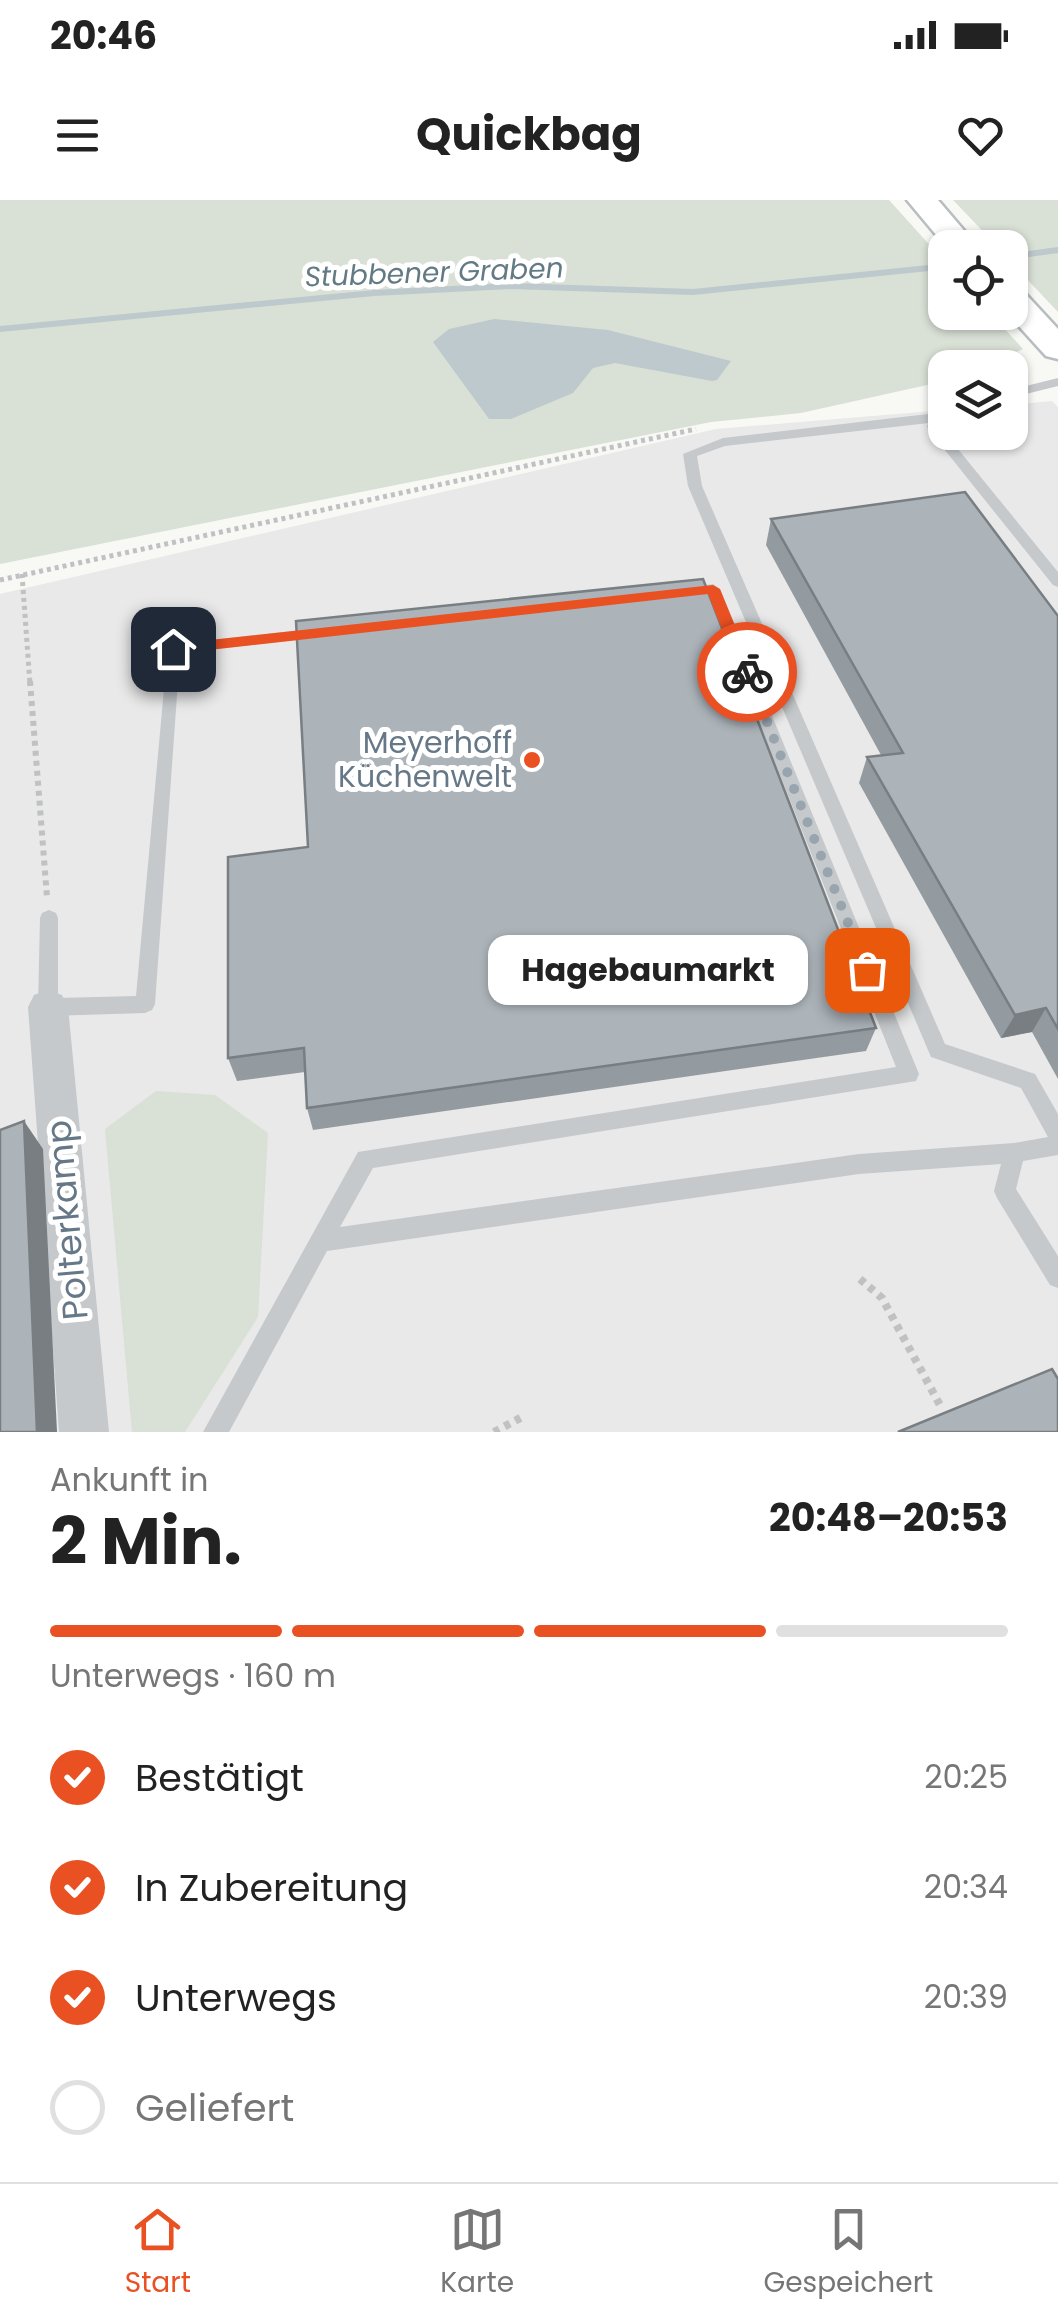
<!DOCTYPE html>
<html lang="de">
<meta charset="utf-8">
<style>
body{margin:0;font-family:Poppins,sans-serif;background:#f2f2f2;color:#222;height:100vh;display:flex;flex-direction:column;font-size:38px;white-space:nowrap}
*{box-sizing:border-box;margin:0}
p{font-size:32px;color:#767676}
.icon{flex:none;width:55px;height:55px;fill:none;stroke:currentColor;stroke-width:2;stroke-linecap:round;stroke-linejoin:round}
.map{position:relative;height:1232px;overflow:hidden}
.side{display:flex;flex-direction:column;background:#fff;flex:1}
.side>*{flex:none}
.buttons{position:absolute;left:928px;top:30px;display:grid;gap:20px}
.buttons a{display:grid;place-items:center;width:100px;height:100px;border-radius:20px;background:#fff;box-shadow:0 2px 8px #0004;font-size:50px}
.pin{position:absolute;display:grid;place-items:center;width:85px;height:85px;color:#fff;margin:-42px;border-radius:20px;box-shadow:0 5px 15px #0006}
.courier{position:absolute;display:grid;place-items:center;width:100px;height:100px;margin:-50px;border:8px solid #e95123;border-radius:50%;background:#fff;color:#222;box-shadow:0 2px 12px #0007}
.bubble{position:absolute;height:70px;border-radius:20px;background:#fff;box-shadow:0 2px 8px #0004;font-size:32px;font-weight:700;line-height:70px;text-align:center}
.head em{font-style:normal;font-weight:700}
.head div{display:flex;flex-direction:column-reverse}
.head{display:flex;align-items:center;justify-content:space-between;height:170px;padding:0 50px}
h1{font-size:65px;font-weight:700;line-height:75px}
.bar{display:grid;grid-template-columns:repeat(4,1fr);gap:15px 10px;align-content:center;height:120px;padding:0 50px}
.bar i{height:12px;border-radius:8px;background:#e0e0e0}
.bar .selected{background:#e95123}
.bar p{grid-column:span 4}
ol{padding:0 50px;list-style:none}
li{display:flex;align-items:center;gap:30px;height:110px}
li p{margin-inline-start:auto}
li .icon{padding:10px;border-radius:50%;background:#e95123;color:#fff;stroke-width:4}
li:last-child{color:#767676}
li i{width:55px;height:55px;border:5px solid #e0e0e0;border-radius:50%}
.status{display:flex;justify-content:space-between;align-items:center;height:70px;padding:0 50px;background:#fff;direction:ltr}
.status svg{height:28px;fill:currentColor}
header{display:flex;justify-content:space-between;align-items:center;height:130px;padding:0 50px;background:#fff;font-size:45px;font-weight:700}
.dock{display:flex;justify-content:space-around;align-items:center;height:140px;border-top:2px solid #e0e0e0;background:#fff;font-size:28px;color:#767676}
.dock a{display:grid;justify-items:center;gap:5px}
.dock .selected{color:#e95123}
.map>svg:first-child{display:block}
</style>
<div class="status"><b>20:46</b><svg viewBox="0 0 49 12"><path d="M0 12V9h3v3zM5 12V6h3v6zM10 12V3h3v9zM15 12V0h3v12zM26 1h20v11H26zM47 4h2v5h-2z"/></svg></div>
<header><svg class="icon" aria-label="menu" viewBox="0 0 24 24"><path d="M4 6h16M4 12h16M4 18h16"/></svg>Quickbag<svg class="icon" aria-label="heart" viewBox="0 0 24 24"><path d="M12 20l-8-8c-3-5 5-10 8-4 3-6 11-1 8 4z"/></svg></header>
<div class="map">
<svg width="1058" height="1232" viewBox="0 0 1058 1232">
<rect width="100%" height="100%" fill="#f8f8f5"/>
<polygon fill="#e8e9e8" points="1052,201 1058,207 1058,1232 0,1232 0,394 716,229 945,210 945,232 1010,232 1010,205"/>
<g fill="#d9e0d6">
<polygon points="0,0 889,0 945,62 945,112 990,113 1023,149 983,167 945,168 945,181 801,213 711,222 0,364"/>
<polygon points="953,0 1058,0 1058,112 1010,61 1010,48 998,47"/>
<polygon points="156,891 215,895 268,933 258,1117 185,1232 132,1232 105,929"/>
</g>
<polygon fill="#bec9cd" points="494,119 608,130 731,161 717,180 712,181 615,163 593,168 573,193 511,219 489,219 433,142 449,129"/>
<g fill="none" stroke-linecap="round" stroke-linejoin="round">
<g stroke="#bec9cd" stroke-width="6">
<polyline points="1014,56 1058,50"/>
<polyline points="0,129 374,93 512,86 693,92 929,68"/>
</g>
<g stroke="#b7bdc1" stroke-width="5">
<g id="secondary">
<polygon points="907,0 938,0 979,48 947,48"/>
<polygon points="1010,87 1022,90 1058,129 1058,159 1046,156 1006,112 1010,112"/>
</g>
</g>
<g stroke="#bfc1c3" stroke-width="5" stroke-dasharray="4 4" stroke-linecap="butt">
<polyline points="22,374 30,484"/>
<polyline points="0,380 696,229"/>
</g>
<polyline stroke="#bfc1c3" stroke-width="6" stroke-dasharray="5 5" stroke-linecap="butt" points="30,481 47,697"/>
<g stroke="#bfc1c3" stroke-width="8" stroke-dasharray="6 6" stroke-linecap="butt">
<polyline points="860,1079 882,1098 941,1207"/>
<polyline points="494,1232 524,1216"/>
</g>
<g fill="#c5c9cc" fill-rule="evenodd">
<polygon points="1058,178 1058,186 1010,198 1010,190"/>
<polygon points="945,212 945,223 940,227 1058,372 1058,387 1053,385 928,229 927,226 929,223 725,246 697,256 702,286 945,844 1035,874 1058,914 1058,955 1023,961 1016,989 1058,1056 1058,1088 1050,1085 997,998 994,991 1001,964 859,974 327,1051 229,1232 203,1232 358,952 896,867 708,394 678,395 678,389 713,384 720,389 919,874 916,881 373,968 340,1027 859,954 1014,943 1048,937 1021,888 931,857 688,286 683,254 723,238"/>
<polygon points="319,428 324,429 327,433 324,437 180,453 155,804 152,810 145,813 48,816 41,813 38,807 40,718 42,713 49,710 56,713 58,718 58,798 136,796 168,445"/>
</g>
<polygon fill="#c5c9cc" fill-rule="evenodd" points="48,790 62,795 68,807 109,1232 59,1232 28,807 34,795"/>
<use href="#secondary" fill="#fff" fill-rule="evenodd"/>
</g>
<g fill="#949ba0">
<polygon points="771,319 1058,416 1058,879 1032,832 1001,838 859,583 867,557 881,555 766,345"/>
<polygon points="228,657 876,828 866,851 313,930 307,908 305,872 237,881 228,858"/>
</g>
<g fill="#787e82">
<polygon points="1046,808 1032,832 1001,838 1015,815"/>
<polygon points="24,921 43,949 57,1232 37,1232"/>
</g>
<g fill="#acb4ba" stroke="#787e82" stroke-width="2.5">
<polygon points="965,292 1058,416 1058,829 1046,808 1015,815 867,557 903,553 771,319"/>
<polygon points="703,379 876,828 307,908 304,848 228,858 228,657 308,647 296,421"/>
<polygon points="24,921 37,1232 0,1232 0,930"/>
<polygon points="1052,1169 1058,1179 1058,1232 898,1232"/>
</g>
<polygon fill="#e95123" points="713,385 720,389 754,472 752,476 739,472 708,394 173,454 166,449 173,444"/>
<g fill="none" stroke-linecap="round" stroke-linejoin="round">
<polyline stroke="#99a5ae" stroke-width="10" stroke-dasharray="0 18" points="747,472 867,770"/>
</g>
<circle fill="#e95123" stroke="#fff" stroke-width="4" cx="532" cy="560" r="10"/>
<g text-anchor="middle" stroke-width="10" stroke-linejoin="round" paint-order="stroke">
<g font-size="28" font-style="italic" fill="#627a83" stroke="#fff">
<text transform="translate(434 72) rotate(-2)" y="10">Stubbener Graben</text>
</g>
<g font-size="30" fill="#667887" stroke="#fff" text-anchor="end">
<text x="512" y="553">Meyerhoff<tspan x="512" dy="34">Küchenwelt</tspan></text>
</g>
<g font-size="35" fill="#667887" stroke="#fff">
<text transform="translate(67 1020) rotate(-95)" y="12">Polterkamp</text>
</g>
</g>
</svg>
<div class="buttons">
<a><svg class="icon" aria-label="locate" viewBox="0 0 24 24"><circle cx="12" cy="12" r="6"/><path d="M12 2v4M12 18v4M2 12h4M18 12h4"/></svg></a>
<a><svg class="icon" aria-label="layers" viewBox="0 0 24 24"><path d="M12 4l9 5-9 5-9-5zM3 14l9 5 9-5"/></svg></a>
</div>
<div class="pin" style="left:867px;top:770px;background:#ea580c"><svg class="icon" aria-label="bag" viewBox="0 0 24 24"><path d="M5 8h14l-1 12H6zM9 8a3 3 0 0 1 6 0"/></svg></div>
<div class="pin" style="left:173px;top:449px;background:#1f2937"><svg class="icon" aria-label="home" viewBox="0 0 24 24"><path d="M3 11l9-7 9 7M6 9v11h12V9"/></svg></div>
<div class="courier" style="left:747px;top:472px"><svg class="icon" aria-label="bike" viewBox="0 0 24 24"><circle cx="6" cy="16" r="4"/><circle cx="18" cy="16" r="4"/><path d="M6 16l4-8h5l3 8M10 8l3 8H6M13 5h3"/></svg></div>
<div class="bubble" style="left:488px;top:735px;width:320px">Hagebaumarkt</div>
</div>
<section class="side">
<div class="head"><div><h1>2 Min.</h1><p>Ankunft in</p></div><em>20:48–20:53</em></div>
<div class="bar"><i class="selected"></i><i class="selected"></i><i class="selected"></i><i></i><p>Unterwegs · 160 m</p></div>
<ol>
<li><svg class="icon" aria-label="check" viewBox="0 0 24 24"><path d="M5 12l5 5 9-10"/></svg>Bestätigt<p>20:25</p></li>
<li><svg class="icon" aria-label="check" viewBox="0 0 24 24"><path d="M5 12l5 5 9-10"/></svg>In Zubereitung<p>20:34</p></li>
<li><svg class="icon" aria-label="check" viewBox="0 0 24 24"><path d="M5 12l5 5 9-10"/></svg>Unterwegs<p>20:39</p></li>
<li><i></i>Geliefert</li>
</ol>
</section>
<nav class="dock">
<a class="selected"><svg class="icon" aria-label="home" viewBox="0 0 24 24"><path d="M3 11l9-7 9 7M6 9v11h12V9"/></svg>Start</a>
<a><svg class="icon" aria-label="map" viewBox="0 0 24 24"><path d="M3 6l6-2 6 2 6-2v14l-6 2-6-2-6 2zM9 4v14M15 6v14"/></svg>Karte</a>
<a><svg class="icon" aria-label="saved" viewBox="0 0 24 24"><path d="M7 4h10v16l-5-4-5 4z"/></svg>Gespeichert</a>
</nav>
